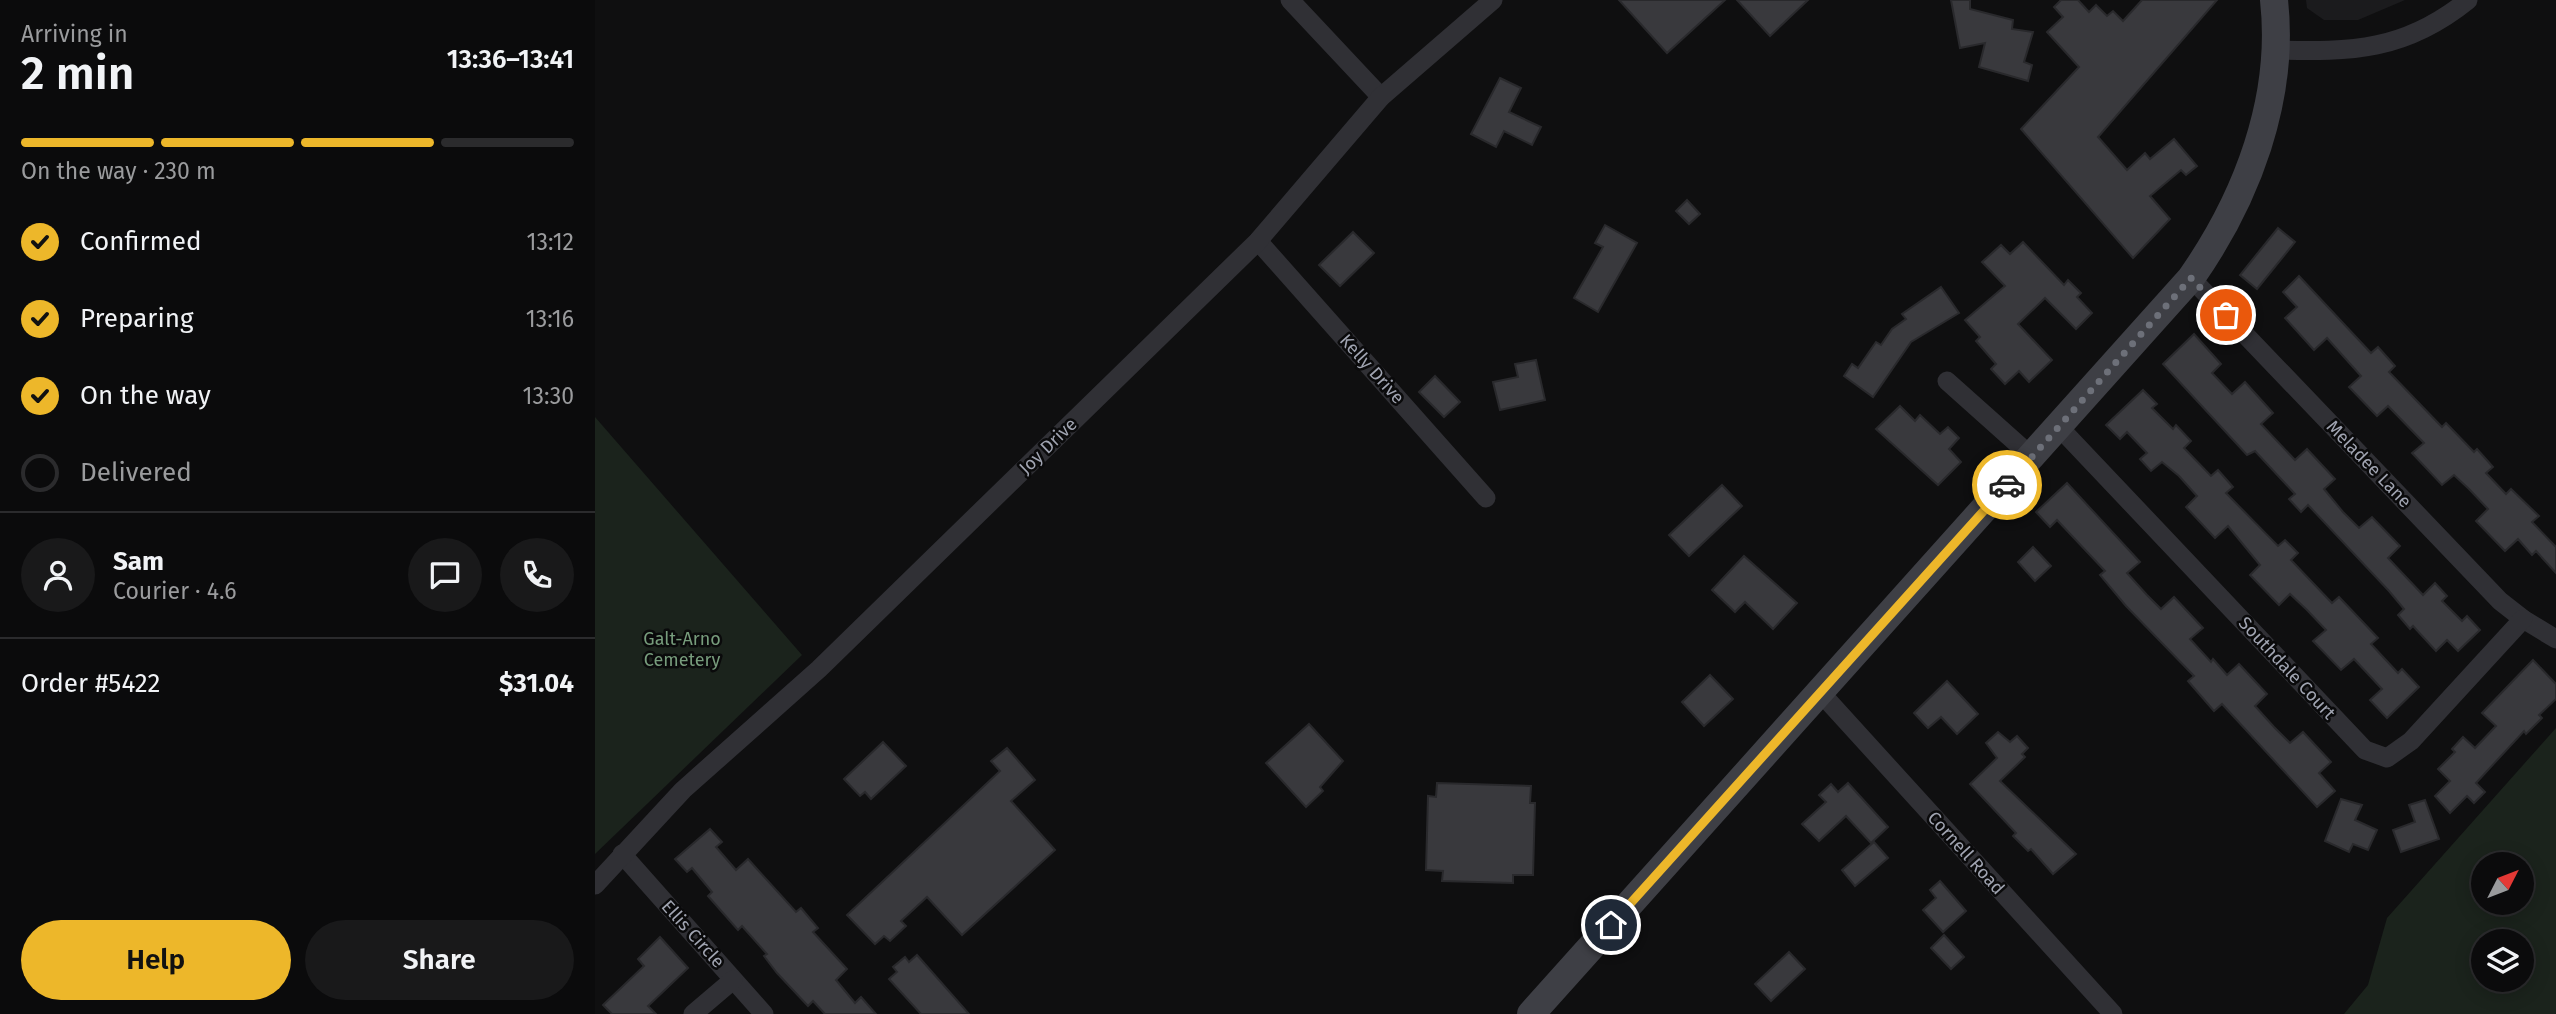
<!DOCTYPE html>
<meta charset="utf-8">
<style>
body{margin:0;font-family:"Fira Sans",sans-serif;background:#19191a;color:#f1f3f6;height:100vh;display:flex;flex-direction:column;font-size:26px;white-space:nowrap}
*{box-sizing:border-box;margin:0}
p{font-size:23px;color:#9a9b9d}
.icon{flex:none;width:38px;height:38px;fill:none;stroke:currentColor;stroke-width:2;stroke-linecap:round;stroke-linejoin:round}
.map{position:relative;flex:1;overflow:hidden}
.drawer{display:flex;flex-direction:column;background:#0b0b0c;width:595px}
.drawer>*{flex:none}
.needle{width:46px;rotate:48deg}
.buttons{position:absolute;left:1876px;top:852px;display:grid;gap:14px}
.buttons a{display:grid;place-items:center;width:63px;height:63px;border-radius:50%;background:#0b0b0c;box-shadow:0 4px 18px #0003,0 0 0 2px #2b2b2d;font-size:35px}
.pin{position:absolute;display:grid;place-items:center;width:60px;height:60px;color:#fff;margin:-30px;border:4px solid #fff;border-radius:50%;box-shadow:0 2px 7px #0007}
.courier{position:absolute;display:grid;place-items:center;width:70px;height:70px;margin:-35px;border:5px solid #edb72a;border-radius:50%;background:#fff;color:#222;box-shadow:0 2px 9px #0007}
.headline em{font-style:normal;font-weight:600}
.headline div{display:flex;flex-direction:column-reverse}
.headline{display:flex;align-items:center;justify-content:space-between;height:119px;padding:0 21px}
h1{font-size:46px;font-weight:600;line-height:52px}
.bar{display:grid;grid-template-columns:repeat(4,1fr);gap:10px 7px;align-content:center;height:84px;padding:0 21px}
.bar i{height:9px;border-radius:5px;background:#2b2b2d}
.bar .current{background:#edb72a}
.bar p{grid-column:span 4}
.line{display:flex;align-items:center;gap:18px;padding:0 21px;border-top:2px solid #2b2b2d}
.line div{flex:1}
.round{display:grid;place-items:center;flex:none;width:74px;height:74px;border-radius:37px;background:#19191a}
ol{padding:0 21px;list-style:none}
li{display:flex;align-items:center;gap:21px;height:77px}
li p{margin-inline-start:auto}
li .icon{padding:7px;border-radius:50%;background:#edb72a;color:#111;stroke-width:4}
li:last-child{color:#9a9b9d}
li i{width:38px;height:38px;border:4px solid #2b2b2d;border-radius:50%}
.action{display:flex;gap:14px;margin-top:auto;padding:14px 21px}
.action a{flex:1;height:80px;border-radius:42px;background:#edb72a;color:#111;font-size:28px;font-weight:600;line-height:80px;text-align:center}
.action a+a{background:#19191a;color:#f1f3f6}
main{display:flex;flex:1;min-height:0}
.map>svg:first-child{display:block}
</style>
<main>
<section class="drawer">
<div class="headline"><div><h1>2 min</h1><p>Arriving in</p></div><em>13:36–13:41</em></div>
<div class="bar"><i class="current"></i><i class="current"></i><i class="current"></i><i></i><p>On the way · 230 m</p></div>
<ol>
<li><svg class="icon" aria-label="check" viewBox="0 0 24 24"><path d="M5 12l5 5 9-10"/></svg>Confirmed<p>13:12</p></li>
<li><svg class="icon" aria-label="check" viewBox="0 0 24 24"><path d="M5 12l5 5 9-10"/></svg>Preparing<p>13:16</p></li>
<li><svg class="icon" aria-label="check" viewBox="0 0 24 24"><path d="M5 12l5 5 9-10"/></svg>On the way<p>13:30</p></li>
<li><i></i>Delivered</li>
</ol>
<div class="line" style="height:126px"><a class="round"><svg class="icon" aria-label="person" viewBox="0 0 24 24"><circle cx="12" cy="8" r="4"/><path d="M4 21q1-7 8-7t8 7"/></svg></a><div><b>Sam</b><p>Courier · 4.6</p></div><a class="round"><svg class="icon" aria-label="chat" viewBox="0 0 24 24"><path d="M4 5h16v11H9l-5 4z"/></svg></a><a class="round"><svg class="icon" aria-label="phone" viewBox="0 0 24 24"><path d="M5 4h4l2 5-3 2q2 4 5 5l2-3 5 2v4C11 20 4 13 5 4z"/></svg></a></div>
<div class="line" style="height:91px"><div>Order #5422</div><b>$31.04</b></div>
<div class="action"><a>Help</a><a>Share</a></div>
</section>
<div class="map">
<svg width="1961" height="1014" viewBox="0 0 1961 1014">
<rect width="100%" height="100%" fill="#0f0f10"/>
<polygon fill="#1b1b1d" points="1711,0 1810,0 1763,20 1729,20 1712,8"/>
<g fill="#1b231c" fill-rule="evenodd">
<polygon points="0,417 207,655 0,854"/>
<path d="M1961,728v286h-212l24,-29 19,-67zM1888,864h39v39h-39zM1888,942h39v38h-39z"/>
</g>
<g fill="#39393d" stroke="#29292c" stroke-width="2">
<polygon points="1024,0 1130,0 1072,53"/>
<polygon points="1142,0 1213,0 1175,36"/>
<polygon points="1356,0 1375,0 1375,9 1418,20 1417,29 1438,32 1429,62 1437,65 1433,81 1384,67 1390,43 1365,48"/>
<polygon points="1466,0 1483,0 1494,12 1501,5 1512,16 1518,11 1528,21 1547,0 1622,0 1503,137 1532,170 1550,153 1555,159 1579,139 1602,166 1591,175 1586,170 1555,196 1575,219 1538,258 1426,129 1484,67 1452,32 1468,17 1459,7"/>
<polygon points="905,78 926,88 914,112 946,127 937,145 909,131 901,147 876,134"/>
<polygon points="1092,200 1105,214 1094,224 1081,211"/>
<polygon points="1010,225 1042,243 1003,312 979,298 1008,247 1000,243"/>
<polygon points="1683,228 1700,242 1662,289 1645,275"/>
<polygon points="758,232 779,253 745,286 724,265"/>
<polygon points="1428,242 1469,285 1473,280 1486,293 1482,297 1497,313 1481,329 1450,298 1423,324 1457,360 1434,382 1424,371 1410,384 1396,369 1401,364 1381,341 1385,337 1370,320 1410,286 1387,262 1406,245 1415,254"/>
<polygon points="1704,276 1776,353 1783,347 1800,366 1794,372 1847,427 1851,423 1879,452 1882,449 1898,467 1891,473 1911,494 1916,489 1944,516 1937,522 1961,547 1961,573 1941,551 1937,555 1923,539 1910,551 1881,521 1893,509 1874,489 1859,475 1847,485 1817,453 1829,443 1793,406 1782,416 1754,387 1766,376 1732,338 1719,350 1690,318 1702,307 1688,292"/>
<polygon points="1346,287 1364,313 1316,342 1278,397 1249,376 1257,364 1263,368 1281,342 1286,345 1297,329 1311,319 1307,314"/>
<polygon points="1599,334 1626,364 1617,373 1637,394 1650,382 1678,413 1666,424 1700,460 1712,449 1740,479 1729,489 1748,512 1764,528 1777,517 1805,546 1793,558 1828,595 1840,583 1852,596 1847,601 1867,621 1872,616 1885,630 1863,651 1852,640 1841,651 1818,626 1815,629 1803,615 1809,609 1794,591 1713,505 1706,512 1694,499 1700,494 1660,451 1652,455 1568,364"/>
<polygon points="941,360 950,400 905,410 898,382 923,377 920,364"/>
<polygon points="840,376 865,402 849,417 824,392"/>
<polygon points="1548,390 1562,404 1557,408 1578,429 1581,425 1596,441 1589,448 1616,476 1623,470 1638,487 1631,493 1683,546 1690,540 1703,553 1696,560 1737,603 1744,597 1783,638 1776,644 1803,673 1807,669 1824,687 1792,718 1775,700 1787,689 1759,659 1746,670 1718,641 1731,630 1712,610 1695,594 1684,605 1655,575 1665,565 1633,526 1620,538 1591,507 1602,496 1584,476 1567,462 1556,471 1545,459 1552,453 1532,432 1525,439 1511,425"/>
<polygon points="1305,406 1320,421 1325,415 1345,434 1353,427 1364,438 1354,449 1366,462 1343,485 1281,429"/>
<polygon points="1472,483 1545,562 1532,573 1552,595 1566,609 1579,597 1608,628 1595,639 1616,662 1618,659 1632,675 1644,664 1672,694 1660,706 1679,727 1695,743 1708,732 1736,762 1724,773 1740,791 1722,807 1627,704 1619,711 1593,681 1599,676 1531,606 1505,575 1510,571 1462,520 1455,527 1441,512"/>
<polygon points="1127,485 1147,506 1094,556 1074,535"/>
<polygon points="1438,547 1456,566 1440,581 1423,562"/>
<polygon points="1149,556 1202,603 1178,629 1150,602 1140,612 1117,590"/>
<polygon points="1938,660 1961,684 1961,699 1944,715 1947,718 1931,734 1929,731 1881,783 1890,792 1879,803 1872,796 1855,813 1840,796 1855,781 1843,769 1860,752 1857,749 1868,737 1880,748 1901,726 1887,713"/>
<polygon points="1115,675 1138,699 1109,726 1087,702"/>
<polygon points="1352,681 1383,714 1362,734 1346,717 1333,728 1319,713"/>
<polygon points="714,724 748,761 725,787 728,791 711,807 671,763"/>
<polygon points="1403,732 1415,742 1422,736 1433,748 1427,754 1430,757 1405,781 1481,854 1458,874 1436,849 1433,851 1418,836 1421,833 1375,784 1402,758 1391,743"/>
<polygon points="288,742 311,766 276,799 270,792 265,796 249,779"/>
<polygon points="412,748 440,780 416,801 460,850 367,935 332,897 306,921 311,926 295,941 289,936 280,944 252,915 405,771 396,761"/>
<polygon points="842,783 936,786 935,803 940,803 938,875 918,875 918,883 847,881 848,871 831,870 833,796 841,797"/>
<polygon points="1253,783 1293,827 1276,843 1251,816 1224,841 1207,824 1231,802 1224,795 1236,784 1243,792"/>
<polygon points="1746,799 1767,805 1760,820 1782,830 1773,850 1758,844 1754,852 1730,841"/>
<polygon points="1830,800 1844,839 1806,852 1798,830 1820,822 1814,805"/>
<polygon points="115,829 127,842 121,847 141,870 153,859 201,912 206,908 223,928 218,932 252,969 241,980 260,1003 266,997 281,1014 230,1014 218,1001 213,1006 182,973 169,956 172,954 147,926 143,930 113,896 117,892 97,868 92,872 80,859"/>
<polygon points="1279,842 1293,858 1260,886 1247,870"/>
<polygon points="1345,881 1371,911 1348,932 1328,910 1341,898 1335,890"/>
<polygon points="1349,935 1369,957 1356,969 1336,948"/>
<polygon points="65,937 93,968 53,1006 61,1014 17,1014 8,1005 49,966 43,959"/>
<polygon points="1194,952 1210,969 1176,1001 1160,984"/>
<polygon points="322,955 374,1014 326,1014 294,979 302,972 298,967 310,957 314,962"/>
</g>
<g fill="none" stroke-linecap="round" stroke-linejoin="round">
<g stroke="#303035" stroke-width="19">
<polyline points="695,0 786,97"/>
<path d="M1680,50c77,2 130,1 193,-50"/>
<polyline points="663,241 891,498"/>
<polyline points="1596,278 1905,601 1928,619 1961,639"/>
<polyline points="1352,381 1437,457"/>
<polyline points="1464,427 1770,750 1792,758 1816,741 1928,619"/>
<polyline points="1225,692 1518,1014"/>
<polyline points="27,854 169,1014"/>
<polyline points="0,885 88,790 224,669 663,241 786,97 898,0"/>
<polyline points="98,1014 138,980"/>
</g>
<path stroke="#3e3f45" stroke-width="28" d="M936,1014l660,-736c56,-80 94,-179 83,-278"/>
</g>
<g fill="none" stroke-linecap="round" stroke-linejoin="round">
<polyline stroke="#6d7079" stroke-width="7" stroke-dasharray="0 12.6" points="1412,485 1596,278 1631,315"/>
<polyline stroke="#edb72a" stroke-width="9" points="1016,925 1412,485"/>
</g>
<g text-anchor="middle" stroke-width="5" stroke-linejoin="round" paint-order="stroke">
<g font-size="18" fill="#a0a4b1" stroke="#0a0a0b">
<text transform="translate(777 369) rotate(48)" y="6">Kelly Drive</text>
<text transform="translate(453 446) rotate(-44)" y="6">Joy Drive</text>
<text transform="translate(1774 464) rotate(46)" y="6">Meladee Lane</text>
<text transform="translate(1692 668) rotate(47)" y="6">Southdale Court</text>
<text transform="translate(1371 853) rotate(48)" y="6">Cornell Road</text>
<text transform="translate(98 934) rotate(48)" y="6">Ellis Circle</text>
</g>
<g font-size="18" fill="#779c7c" stroke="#0a0a0b">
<text x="87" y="645">Galt-Arno<tspan x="87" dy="21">Cemetery</tspan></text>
</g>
</g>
</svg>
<div class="buttons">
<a><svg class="needle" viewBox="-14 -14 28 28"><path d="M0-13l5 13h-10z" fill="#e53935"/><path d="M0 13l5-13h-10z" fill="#9a9b9d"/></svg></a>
<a><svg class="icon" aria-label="layers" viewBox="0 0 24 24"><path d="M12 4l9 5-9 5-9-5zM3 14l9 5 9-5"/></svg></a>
</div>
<div class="pin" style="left:1631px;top:315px;background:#ea580c"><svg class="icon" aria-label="bag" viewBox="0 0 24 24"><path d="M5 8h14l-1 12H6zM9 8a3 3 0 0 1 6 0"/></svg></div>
<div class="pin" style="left:1016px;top:925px;background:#1f2937"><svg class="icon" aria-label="home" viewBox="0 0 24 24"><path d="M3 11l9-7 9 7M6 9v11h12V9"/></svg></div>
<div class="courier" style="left:1412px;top:485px"><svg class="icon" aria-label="car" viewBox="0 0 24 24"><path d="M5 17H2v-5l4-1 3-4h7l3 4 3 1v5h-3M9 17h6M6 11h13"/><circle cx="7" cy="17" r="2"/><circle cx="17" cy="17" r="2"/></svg></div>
</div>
</main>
